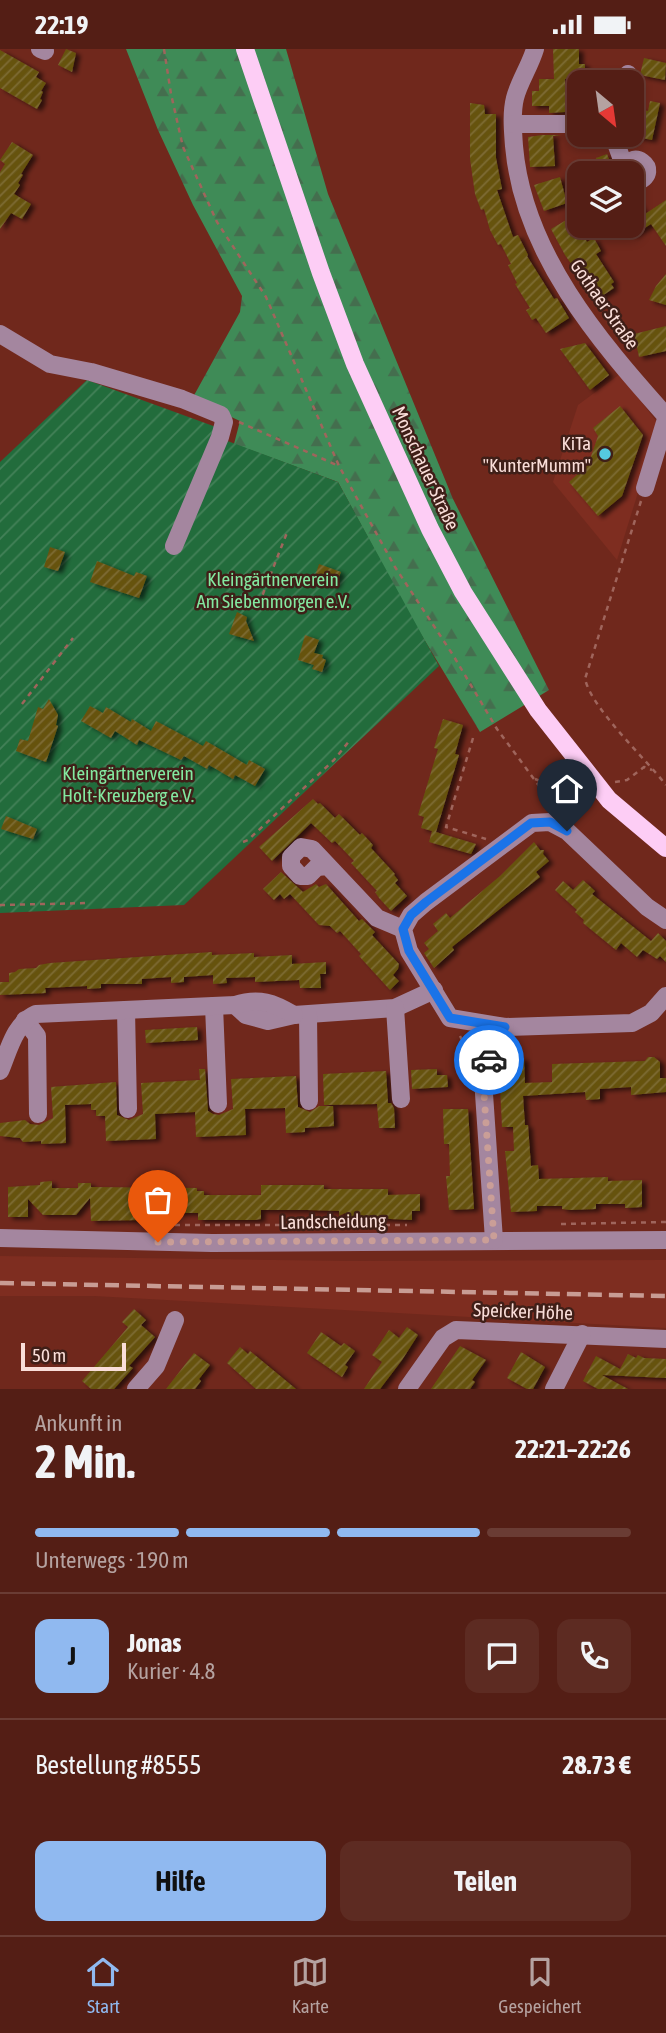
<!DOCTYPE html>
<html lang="de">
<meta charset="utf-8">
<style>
body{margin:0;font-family:"Asap Condensed",sans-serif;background:#5d2b22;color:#f1f3f6;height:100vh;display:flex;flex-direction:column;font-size:26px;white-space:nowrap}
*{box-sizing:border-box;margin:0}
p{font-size:23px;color:#b5a2a0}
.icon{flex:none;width:38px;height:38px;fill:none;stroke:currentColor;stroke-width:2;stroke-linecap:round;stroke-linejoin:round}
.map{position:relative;height:1340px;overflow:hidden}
.side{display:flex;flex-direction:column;background:#541e15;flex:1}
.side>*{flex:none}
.needle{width:46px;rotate:151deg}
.tools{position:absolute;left:567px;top:21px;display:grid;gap:14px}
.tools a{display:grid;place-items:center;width:77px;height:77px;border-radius:14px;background:#541e15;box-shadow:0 4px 10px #0003,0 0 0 2px #6a3c34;font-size:35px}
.scale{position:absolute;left:21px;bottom:18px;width:105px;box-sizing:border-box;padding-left:7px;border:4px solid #faded9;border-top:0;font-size:19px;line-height:24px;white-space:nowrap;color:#faded9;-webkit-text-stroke:5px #3f1f18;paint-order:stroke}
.pin{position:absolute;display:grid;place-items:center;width:60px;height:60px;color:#fff;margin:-72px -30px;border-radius:50% 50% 50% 0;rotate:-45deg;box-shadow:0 0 7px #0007}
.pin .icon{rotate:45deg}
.courier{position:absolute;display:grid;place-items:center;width:70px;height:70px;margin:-35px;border:5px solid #1a73e8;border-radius:50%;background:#fff;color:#222;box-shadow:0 2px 9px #0007}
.head em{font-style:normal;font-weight:700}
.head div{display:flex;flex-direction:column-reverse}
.head{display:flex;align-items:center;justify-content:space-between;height:119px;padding:0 35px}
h1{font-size:46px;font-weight:700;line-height:52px}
.bar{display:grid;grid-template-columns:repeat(4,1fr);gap:10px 7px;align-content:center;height:84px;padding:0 35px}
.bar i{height:9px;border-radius:5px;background:#6a3c34}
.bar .selected{background:#90b9f0}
.bar p{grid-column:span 4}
.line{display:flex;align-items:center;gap:18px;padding:0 35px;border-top:2px solid #6a3c34}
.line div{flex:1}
.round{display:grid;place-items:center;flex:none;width:74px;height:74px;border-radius:14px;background:#5d2b22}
.button{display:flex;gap:14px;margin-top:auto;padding:14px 35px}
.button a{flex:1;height:80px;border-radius:14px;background:#90b9f0;color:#111;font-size:28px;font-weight:700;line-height:80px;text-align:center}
.button a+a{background:#5d2b22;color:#f1f3f6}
.status{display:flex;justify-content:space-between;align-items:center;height:49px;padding:0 35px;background:#541e15;direction:ltr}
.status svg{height:19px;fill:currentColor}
.dock{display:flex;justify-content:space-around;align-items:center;height:98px;border-top:2px solid #6a3c34;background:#541e15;font-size:19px;color:#b5a2a0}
.dock a{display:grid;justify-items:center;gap:4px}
.dock .selected{color:#90b9f0}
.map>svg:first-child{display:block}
</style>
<div class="status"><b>22:19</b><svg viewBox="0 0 49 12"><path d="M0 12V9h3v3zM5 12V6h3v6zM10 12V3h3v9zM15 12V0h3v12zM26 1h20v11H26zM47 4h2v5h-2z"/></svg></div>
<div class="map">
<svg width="666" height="1340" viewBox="0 0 666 1340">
<defs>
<pattern id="forest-firs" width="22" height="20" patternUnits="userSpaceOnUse" patternTransform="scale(1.75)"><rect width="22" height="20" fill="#3f8b57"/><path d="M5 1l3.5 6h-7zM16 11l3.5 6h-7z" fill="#446e4e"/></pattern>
<pattern id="garden-furrows" width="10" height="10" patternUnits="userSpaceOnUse" patternTransform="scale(1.75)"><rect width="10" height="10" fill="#226c3c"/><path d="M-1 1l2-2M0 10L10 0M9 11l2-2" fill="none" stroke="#438158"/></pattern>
<pattern id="building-hatch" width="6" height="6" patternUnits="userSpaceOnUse" patternTransform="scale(1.75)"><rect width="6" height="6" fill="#665311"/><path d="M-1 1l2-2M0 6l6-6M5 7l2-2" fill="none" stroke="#7d6b33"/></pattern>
<filter id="shadow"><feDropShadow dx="4.5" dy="2.5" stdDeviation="2" flood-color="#0009"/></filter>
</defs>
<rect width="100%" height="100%" fill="#70281c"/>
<g fill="#7e2d20">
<polygon points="620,325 659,376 617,511 553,433 578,356"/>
<polygon points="0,1207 349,1212 666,1211 666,1279 94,1247 0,1247"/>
</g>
<polygon fill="url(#forest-firs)" points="126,0 286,0 328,145 453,450 549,641 480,683 413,572 338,433 234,395 240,372 192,350 240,263 242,247 193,156 158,81"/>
<polygon fill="url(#garden-furrows)" points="87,331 216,378 214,387 338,433 439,617 184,856 0,864 0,413"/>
<g fill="url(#building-hatch)" filter="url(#shadow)">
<polygon points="66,0 76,4 72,23 58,16"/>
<polygon points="553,0 579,0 579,15 585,15 585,29 565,30 565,63 549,64 549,57 532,57 532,42 539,42 539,30 554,30"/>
<polygon points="0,1 39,23 36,28 46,34 41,42 43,43 40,50 42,51 37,60 0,39"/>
<polygon points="644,9 666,14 665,31 640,26"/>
<polygon points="650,52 660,54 652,91 632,87 633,59 648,62"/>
<polygon points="470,54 484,56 485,65 496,65 496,109 502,140 497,141 513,188 518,186 528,206 527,207 554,250 557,249 569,269 546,284 536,269 532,271 526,261 530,259 515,235 517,234 508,216 511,215 501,195 498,196 490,181 484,160 481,161 475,145 470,110"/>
<polygon points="542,86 561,86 553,87 555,117 530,118 528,88"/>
<polygon points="12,93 33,106 21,125 23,126 18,134 20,136 14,145 31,155 22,170 11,164 0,180 0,123 5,115 0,111"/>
<polygon points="607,105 614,124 576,124 575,122 597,115 596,109"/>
<polygon points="560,128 567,154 544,162 534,136"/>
<polygon points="632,144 645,165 666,151 666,197 651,175 632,187"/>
<polygon points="573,167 587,193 594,189 601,202 596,205 614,233 611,235 614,239 596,251 565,206 551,180"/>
<polygon points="666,225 666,256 649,251 656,237"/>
<polygon points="666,277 666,302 639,308 634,285"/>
<polygon points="585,294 609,326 590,341 560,300"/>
<polygon points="620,357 643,386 622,447 598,467 569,433 588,416 598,387 593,379"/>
<polygon points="50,498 65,503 58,522 44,518"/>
<polygon points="97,512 134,527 136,523 147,527 139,549 90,533"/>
<polygon points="319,515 341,523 335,538 314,530"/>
<polygon points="237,563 247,568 246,572 254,592 229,585"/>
<polygon points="305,586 319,591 314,604 323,606 322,609 326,611 322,623 312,620 314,616 298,611"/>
<polygon points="49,650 58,666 56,676 58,677 46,713 16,702 20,690 28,692 38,658 43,660"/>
<polygon points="90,657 103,664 106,658 131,673 132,670 151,682 156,672 203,697 206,692 247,716 249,711 265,720 255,737 235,726 233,730 209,716 207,720 184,707 181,711 139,691 137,696 115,682 111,689 81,672"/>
<polygon points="443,670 463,676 455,705 459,706 436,783 476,795 471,805 429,793 432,782 421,779 424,768 418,766 438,700 434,699"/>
<polygon points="313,750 318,755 320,754 335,769 339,765 360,786 362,784 373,796 371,799 395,825 394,826 398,831 395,834 407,847 391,862 379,849 375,843 377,842 351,814 354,812 335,792 332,794 311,774 272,812 259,798"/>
<polygon points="6,767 37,780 33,790 1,780"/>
<polygon points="534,793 540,801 544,801 543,805 549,812 536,823 540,828 452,898 454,901 434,919 424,904 429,900 424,894 438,882 433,875 446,864 450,869 500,827"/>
<polygon points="281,823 303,843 316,835 319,838 326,835 359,872 362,870 375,883 372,886 399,915 398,920 393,926 399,932 390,941 359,907 361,905 340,882 337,884 330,877 319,876 290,845 284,850 280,845 274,851 263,840"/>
<polygon points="583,831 595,842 592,845 651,892 658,884 666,892 666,913 660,907 657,910 643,901 637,908 621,894 616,901 583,874 584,871 575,863 577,861 555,841 563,832 573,841"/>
<polygon points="212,903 212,906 254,904 254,908 292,906 292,915 326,913 326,925 320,925 321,939 300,939 299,931 255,933 255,928 226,929 227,934 213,935 213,926 184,928 184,933 171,934 171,928 142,930 142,935 101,935 101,939 87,940 87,937 45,939 46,944 0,946 0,933 9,933 9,924 15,923 19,920 36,919 39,916 50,914"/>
<polygon points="197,978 198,991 146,994 145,981"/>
<polygon points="648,1008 654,1008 660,1013 660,1029 666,1029 666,1043 631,1046 631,1038 600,1040 600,1050 586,1051 585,1043 523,1047 525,1076 528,1076 531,1117 538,1116 539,1130 608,1128 608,1132 642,1131 642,1158 625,1159 625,1155 596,1155 596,1160 570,1161 562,1160 562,1157 537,1157 537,1162 511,1163 505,1102 514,1102 513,1078 502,1078 499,1017 511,1016 511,1010 524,1009 525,1034 552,1033 552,1015 645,1012"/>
<polygon points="199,1020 205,1020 208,1062 213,1065 219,1066 233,1060 231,1030 296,1027 298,1058 310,1063 319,1057 333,1057 334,1077 305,1079 305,1083 286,1084 285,1059 245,1060 246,1086 196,1088 195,1063 155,1065 156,1090 106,1092 105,1067 96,1067 96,1061 91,1061 91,1055 65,1056 66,1094 41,1095 41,1092 23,1093 20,1089 0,1087 0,1074 25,1071 30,1075 39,1076 53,1069 51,1038 116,1033 117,1066 129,1071 143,1065 141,1034 200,1031"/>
<polygon points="437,1020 437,1026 447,1026 448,1038 412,1040 411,1021"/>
<polygon points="386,1022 388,1054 391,1054 394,1059 395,1079 379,1079 377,1055 324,1056 323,1025"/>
<polygon points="443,1060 468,1060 474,1160 449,1161 446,1127 450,1127 449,1095 444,1095"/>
<polygon points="52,1132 52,1139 78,1139 78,1134 91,1134 91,1138 197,1139 197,1142 204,1142 204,1146 261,1146 261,1136 324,1136 324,1140 388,1140 388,1146 420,1145 420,1162 412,1162 412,1171 348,1168 345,1164 339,1167 339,1162 308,1161 261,1161 261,1170 255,1171 198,1171 198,1164 141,1164 141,1171 91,1172 90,1149 76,1166 43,1166 28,1150 28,1168 8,1168 8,1138 40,1136 40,1133"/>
<polygon points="134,1260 146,1271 141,1276 155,1288 129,1317 133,1319 114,1340 91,1340 82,1332 128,1278 122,1273"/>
<polygon points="407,1278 418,1286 402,1311 380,1340 364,1340 382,1313 372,1306 389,1281 399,1289"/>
<polygon points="321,1283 341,1297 344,1294 355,1302 345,1316 348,1318 342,1328 307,1304"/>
<polygon points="460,1297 486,1311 472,1331 475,1333 470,1340 431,1340"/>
<polygon points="240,1298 248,1305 250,1302 296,1340 256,1340 227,1314"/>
<polygon points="521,1303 545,1318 533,1340 527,1340 507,1329"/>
<polygon points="194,1304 210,1316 199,1330 201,1332 195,1340 166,1340"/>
<polygon points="628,1305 636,1309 638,1306 644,1309 666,1310 666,1329 602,1326 628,1340 598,1340 583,1332 596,1307 620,1320"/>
</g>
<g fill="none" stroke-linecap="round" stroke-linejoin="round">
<g stroke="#9f655c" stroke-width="2.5" stroke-dasharray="5 5" stroke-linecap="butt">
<polyline points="164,0 171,45 183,98 217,173 266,248 339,417 395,518 453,606 497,680 554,757"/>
<polyline points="239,373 339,417"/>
<path d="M641,452l-56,178c7,30 60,79 81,106"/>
<polyline points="259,555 288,481"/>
<polyline points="22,655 73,589"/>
<polyline points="473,689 446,778 486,790"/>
<polyline points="535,730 543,733 569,732 572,730"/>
<polyline points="615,733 627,731 644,718 652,721"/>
<polyline points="243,793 248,791 334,711 350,691"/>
<polyline points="0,856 89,854"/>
<polyline points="460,987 471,1009"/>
<polyline points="561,1175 666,1173"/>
<polyline points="155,1176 407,1176"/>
</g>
<g stroke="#a4869f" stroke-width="18">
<polyline points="40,0 45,2"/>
<path d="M535,0c-5,17 -16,33 -20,49 -4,16 -2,33 -1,48 9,106 84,194 152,270"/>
<polyline points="626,33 628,25"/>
<polyline points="513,75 579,75"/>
<polyline points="613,86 621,108 628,114"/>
<path d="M625,124c2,-29 40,-3 12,9l-5,-1"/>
<polyline points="0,285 50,315 91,323 182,350 221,366 224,373 220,388 174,497"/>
<polyline points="645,439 666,370"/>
<polyline points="328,817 317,818 308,827 300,827 291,817 291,808 301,798 312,800 377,869 403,880"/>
<polyline points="666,871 647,858 567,782 550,773 532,774 426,853 411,866 403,880 409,902 450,969 505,978 632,974 651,964 666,947"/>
<polyline points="235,956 246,966 268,972 294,966 395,959 434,941"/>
<polyline points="214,957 218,1055"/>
<polyline points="395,959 401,1050"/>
<polyline points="126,961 128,1060"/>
<polyline points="308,966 309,1052"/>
<polyline points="25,971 37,987 38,1065"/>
<path d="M0,1022c9,-21 14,-47 36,-57l199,-9c24,-8 39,-2 59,10"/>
<polyline points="0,1189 212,1194 666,1191"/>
<polyline points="494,1191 483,1030 492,999 505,978"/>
<polyline points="136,1340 156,1317 175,1271"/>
<polyline points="407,1340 443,1289 456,1281 666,1290"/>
<polyline points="554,1340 582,1285"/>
</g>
<polyline stroke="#fdcdf5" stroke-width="18" points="245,0 321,224 355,315 430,480 463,543 538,661 609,751 666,799"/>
<polyline stroke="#c89c94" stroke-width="4.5" stroke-dasharray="14 7" stroke-linecap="butt" points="0,1234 666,1247"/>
</g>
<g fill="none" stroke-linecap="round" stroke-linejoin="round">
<polyline stroke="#ca9e97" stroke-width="7" stroke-dasharray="0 12.6" points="158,1193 494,1191 483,1030 489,1011"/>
<polyline stroke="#1a73e8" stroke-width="9" points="489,1011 492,999 505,978 450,969 409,902 403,880 411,866 426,853 531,774 550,773 567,782"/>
</g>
<circle fill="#55cadf" stroke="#3f1f18" stroke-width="2.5" cx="605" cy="405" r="7"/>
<g text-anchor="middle" stroke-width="5" stroke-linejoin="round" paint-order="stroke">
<g font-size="19" fill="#faded9" stroke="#3f1f18">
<text transform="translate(605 255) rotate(55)" y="7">Gothaer Straße</text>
<text transform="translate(426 419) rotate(65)" y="7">Monschauer Straße</text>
<text transform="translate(333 1172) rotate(-1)" y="7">Landscheidung</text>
<text transform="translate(523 1262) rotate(2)" y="7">Speicker Höhe</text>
</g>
<g font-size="19" fill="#faded9" stroke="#3f1f18" text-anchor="end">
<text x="591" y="401">KiTa<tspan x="591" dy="22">"KunterMumm"</tspan></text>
</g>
<g font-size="19" fill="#83e9a0" stroke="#3f1f18">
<text x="273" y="537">Kleingärtnerverein<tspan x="273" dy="22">Am Siebenmorgen e.V.</tspan></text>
<text x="128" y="731">Kleingärtnerverein<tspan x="128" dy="22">Holt-Kreuzberg e.V.</tspan></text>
</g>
</g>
</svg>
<div class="tools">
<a><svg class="needle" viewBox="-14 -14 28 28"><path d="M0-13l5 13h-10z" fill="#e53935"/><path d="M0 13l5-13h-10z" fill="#b5a2a0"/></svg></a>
<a><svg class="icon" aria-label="layers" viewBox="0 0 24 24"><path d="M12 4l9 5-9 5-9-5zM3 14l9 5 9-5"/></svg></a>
</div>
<div class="scale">50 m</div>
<div class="pin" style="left:158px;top:1193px;background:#ea580c"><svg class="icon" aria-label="bag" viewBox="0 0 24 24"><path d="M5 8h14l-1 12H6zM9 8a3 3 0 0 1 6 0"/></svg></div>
<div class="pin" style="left:567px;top:782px;background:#1f2937"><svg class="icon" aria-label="home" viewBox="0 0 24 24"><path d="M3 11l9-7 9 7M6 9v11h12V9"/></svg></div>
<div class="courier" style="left:489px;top:1011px"><svg class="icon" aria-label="car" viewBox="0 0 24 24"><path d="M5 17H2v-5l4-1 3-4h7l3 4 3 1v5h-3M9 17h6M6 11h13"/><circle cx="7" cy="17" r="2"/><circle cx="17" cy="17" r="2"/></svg></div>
</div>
<section class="side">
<div class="head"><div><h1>2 Min.</h1><p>Ankunft in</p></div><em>22:21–22:26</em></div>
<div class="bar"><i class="selected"></i><i class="selected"></i><i class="selected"></i><i></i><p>Unterwegs · 190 m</p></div>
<div class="line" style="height:126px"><b class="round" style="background:#90b9f0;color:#111">J</b><div><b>Jonas</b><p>Kurier · 4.8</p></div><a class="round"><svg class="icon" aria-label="chat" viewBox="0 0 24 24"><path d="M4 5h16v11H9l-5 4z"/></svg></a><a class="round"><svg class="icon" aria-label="phone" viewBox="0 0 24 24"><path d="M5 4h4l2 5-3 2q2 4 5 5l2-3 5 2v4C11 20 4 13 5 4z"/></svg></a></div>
<div class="line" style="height:91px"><div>Bestellung #8555</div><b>28.73 €</b></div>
<div class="button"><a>Hilfe</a><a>Teilen</a></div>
</section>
<nav class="dock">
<a class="selected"><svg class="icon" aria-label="home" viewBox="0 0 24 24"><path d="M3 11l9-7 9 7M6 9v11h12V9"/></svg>Start</a>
<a><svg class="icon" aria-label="map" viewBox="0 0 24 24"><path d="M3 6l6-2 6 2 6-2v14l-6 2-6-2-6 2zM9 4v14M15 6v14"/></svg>Karte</a>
<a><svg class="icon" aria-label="saved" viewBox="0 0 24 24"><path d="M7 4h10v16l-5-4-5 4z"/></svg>Gespeichert</a>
</nav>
